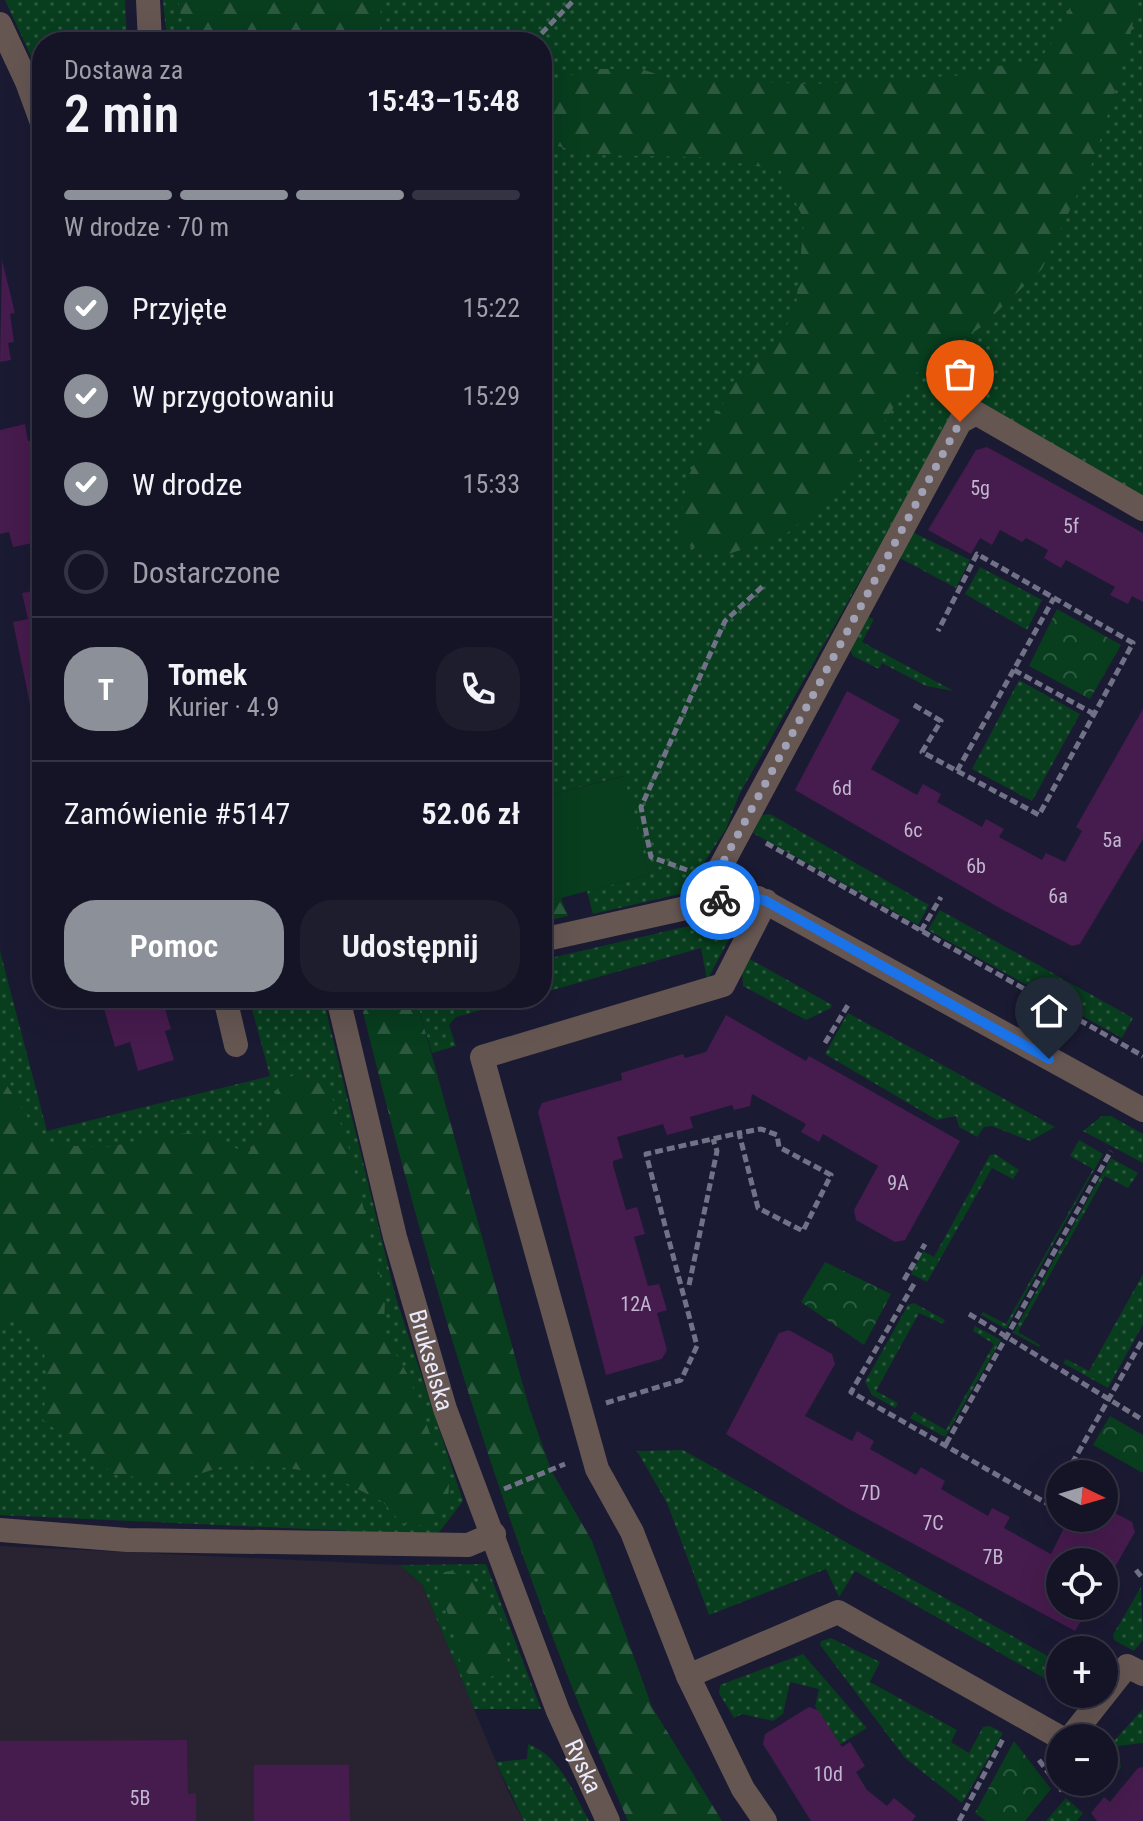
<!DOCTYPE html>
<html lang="pl">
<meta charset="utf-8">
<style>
body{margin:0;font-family:"Roboto Condensed",sans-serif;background:#1d1d2e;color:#f1f3f6;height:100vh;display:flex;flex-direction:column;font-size:30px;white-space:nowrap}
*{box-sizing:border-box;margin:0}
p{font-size:26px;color:#9d9ea7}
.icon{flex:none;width:44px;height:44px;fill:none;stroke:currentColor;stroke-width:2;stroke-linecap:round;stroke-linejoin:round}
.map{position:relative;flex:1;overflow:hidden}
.details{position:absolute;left:32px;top:32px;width:520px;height:976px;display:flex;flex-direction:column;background:#141426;border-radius:32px;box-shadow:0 8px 32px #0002,0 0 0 2px #333343}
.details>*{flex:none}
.needle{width:52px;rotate:95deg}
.controls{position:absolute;left:1046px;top:1460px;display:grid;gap:16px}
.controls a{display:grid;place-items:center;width:72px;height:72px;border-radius:50%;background:#141426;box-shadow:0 8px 32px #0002,0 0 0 2px #333343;font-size:40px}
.pin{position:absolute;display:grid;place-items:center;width:68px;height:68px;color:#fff;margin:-82px -34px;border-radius:50% 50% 50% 0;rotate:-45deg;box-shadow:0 0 8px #0007}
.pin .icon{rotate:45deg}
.courier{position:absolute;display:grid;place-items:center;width:80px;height:80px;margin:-40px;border:6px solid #1a73e8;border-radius:50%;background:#fff;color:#222;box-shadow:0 2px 10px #0007}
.headline em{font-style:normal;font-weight:600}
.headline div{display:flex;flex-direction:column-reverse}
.headline{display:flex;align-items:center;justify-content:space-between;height:136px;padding:0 32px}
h1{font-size:52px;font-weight:600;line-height:60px}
.bar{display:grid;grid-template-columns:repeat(4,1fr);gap:12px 8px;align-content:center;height:96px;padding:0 32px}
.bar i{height:10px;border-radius:6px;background:#333343}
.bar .selected{background:#8c9099}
.bar p{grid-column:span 4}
.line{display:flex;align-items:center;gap:20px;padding:0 32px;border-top:2px solid #333343}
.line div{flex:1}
.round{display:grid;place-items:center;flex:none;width:84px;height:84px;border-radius:32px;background:#1d1d2e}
ol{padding:0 32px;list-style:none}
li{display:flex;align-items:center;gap:24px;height:88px}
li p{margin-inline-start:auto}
li .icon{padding:8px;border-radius:50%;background:#8c9099;color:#fff;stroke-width:4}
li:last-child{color:#9d9ea7}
li i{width:44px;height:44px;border:4px solid #333343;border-radius:50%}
.primary-button{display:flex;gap:16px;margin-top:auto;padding:16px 32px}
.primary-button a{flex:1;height:92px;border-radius:32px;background:#8c9099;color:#fff;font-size:32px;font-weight:600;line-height:92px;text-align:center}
.primary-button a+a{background:#1d1d2e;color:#f1f3f6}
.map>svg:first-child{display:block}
</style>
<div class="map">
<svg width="1143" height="1821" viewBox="0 0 1143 1821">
<defs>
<pattern id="grass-dots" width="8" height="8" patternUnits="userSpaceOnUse" patternTransform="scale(2)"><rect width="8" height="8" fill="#083d1e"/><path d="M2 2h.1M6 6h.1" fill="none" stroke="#2c5940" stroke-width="1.8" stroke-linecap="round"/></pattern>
<pattern id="forest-firs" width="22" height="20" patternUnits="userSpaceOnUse" patternTransform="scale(2)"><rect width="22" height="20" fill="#083d1e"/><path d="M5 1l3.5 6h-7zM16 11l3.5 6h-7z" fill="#2c5940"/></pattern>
<pattern id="park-crowns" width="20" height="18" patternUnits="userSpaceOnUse" patternTransform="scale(2)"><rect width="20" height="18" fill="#083d1e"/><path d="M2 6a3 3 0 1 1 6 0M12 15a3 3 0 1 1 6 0" fill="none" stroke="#2c5940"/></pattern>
</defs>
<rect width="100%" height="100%" fill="#1b1a33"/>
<polygon fill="#282231" points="0,1546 399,1565 422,1584 509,1793 524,1821 0,1821"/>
<g fill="url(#grass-dots)">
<polygon points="5,0 125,0 127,42 42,42 42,80"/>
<polygon points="163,0 1143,0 1143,498 963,398 739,795 726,829 684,893 593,914 587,891 649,875 623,776 542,797 542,42 167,42"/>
<polygon points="910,531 970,560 956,588 896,556"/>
<polygon points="980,567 1042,600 1027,630 965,594"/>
<polygon points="868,617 874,619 862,642 954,691 926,686 882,663 879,669 853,656 850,650"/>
<polygon points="1019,680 1080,714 1032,801 972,769"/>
<polygon points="770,814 929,905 918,925 753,833 762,815"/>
<polygon points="940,910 1133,1018 1122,1038 928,930"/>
<polygon points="736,915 740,919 707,980 701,948 542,993 542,960"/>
<polygon points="0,951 47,1131 270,1076 249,998 323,998 396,1298 463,1501 437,1535 0,1515"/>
<polygon points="748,958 832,1005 831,1008 806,1020 743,986 742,969"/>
<polygon points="416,998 524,998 456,1017 449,1025 456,1046 432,1053"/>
<polygon points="848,1013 1055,1127 1030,1141 992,1126 984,1127 977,1137 959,1127 956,1116 937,1120 825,1054"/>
<polygon points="1102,1116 1111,1116 1143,1134 1143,1163 1083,1131"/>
<polygon points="1079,1140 1103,1154 1006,1329 981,1315 983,1312 1006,1324 1093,1169 1070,1156"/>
<polygon points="995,1154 1019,1170 1013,1179 992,1168 927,1282 911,1274 923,1251 934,1257 990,1155"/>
<polygon points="1111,1158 1138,1173 1128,1188 1105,1176 1018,1332 1040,1345 1039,1347 1013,1333"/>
<polygon points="1143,1274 1143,1324 1108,1388 1063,1363 1066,1359 1089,1371"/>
<polygon points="914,1303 945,1320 943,1324 919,1313 876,1391 898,1403 895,1408 872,1395 865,1382 908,1305"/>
<polygon points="975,1326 1001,1340 945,1437 910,1418 914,1412 946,1430 994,1344 973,1331"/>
<polygon points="683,1450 1060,1663 1060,1687 855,1571 839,1597 826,1569 709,1615 667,1503 637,1451"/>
<polygon points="486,1564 541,1709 474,1709 422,1584 399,1565"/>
<polygon points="1141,1587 1143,1640 1134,1651 1114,1640 1113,1635"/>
<polygon points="831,1638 880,1662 870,1682 957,1730 951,1742 969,1753 983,1727 990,1726 1003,1733 962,1803 905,1758 820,1645 821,1641"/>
<polygon points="803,1654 867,1728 839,1745 815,1706 819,1689 790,1682 783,1714 773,1721 742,1714 734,1718 719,1693 720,1685"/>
<polygon points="1143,1709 1143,1743 1118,1746 1121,1768 1101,1791 1090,1782 1104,1782 1104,1752"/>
<path d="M528,1744c32,12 45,48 61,77h-65l-28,-59 31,-3z"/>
<polygon points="1066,1798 1083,1813 1077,1821 1046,1821"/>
</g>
<g fill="url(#forest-firs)">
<path d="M178,0h203l-1,33 -15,9c-56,0 -136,13 -183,-21z"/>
<polygon points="1072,0 1138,0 1126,54 1095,157 1042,269 981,327 916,373 843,486 784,536 722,556 677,542 687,480 711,424 737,379 775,348 796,307 804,220 780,170 702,157 591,155 542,142 542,83 594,69 641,69 672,79 814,84 966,75 989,67 1039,61 1064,24"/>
<polygon points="561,898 568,916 542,922 542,903"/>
<path d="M374,998h42l113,409 22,63 41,71 60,166 70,114h-94c-115,-260 -197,-533 -265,-809z"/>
<polygon points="0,1075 46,1145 110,1147 153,1137 189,1133 218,1137 247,1155 267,1122 279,1083 294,1075 315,1080 330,1091 350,1152 385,1297 384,1333 409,1377 449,1485 448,1502 426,1526 401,1523 383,1502 328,1474 239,1461 178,1481 115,1475 43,1420 47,1380 43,1341 14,1322 0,1320"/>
<path d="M449,1571c8,3 18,6 24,10 22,16 44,66 31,92l-28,8 -14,-13 -15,-57 -13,-32 4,-5z"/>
</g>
<g fill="url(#park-crowns)">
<polygon points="1057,609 1121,645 1090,699 1029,666"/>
<polygon points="825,1262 891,1294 864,1345 801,1302"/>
<polygon points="1110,1416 1143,1435 1143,1473 1093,1445"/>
<polygon points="1014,1741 1051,1789 1025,1821 986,1821 975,1813"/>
</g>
<polygon fill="#083d1e" points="624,776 649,875 542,903 542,797"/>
<g fill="#461b4d">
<polygon points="2,260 15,313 10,314 14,342 8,343 11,360 0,362"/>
<polygon points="25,424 28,441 34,440 42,467 42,541 13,547 9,532 0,534 0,430"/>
<polygon points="987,447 1143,533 1143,602 1132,596 1128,604 1110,595 1115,587 1066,560 1061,568 1044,558 1048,550 1026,538 1022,542 1000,530 992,545 980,538 971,554 928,530 976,450"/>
<polygon points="42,589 42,702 30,704 13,622 28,619 22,593"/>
<polygon points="847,691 900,720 871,769 917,795 923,784 941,794 937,802 982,827 986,819 1004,829 999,837 1042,860 1046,853 1065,862 1082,831 1076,827 1143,709 1143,839 1080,944 1072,946 1003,910 795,790"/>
<polygon points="101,998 167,998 163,1002 171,1029 165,1031 174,1060 138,1071 130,1042 115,1047"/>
<polygon points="726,1015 806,1061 809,1056 960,1141 905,1240 895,1242 856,1220 854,1210 878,1166 823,1134 819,1142 801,1132 806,1124 752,1094 750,1106 734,1110 732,1105 690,1117 693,1128 667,1135 663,1124 617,1137 623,1158 613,1161 613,1165 626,1210 637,1207 645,1234 634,1237 648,1286 659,1284 667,1310 657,1313 667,1350 662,1359 606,1375 538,1112 542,1103 622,1080 621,1073 683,1054 685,1058 706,1052"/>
<polygon points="789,1330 832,1354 835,1364 805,1416 852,1441 857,1431 874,1441 870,1449 916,1475 921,1467 945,1481 941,1489 988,1516 992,1508 1010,1517 1004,1528 1051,1554 1069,1518 1104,1518 1104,1507 1132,1522 1135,1532 1104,1586 1104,1562 1060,1562 1060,1606 1090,1606 1075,1631 845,1507 726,1434 779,1333"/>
<polygon points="809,1707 818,1710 842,1747 850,1742 865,1766 856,1772 867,1790 887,1806 894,1798 916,1816 912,1821 811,1821 763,1744 765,1734"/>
<polygon points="187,1740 188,1794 196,1793 196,1821 0,1821 0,1741"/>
<polygon points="254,1765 349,1765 350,1821 254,1821"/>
<polygon points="1143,1767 1143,1821 1097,1821 1091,1813 1104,1797 1110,1802 1138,1768"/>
</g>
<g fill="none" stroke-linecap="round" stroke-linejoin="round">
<g stroke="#717187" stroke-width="5" stroke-dasharray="8 4" stroke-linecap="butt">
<polyline points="533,42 574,0"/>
<polyline points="1014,670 1094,714"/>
<polyline points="914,705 941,721 922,752 1039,815 1133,643 977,554 938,631"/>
<polyline points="957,771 1054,598"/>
<polyline points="766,843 1143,1056"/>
<polyline points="687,870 651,857 641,807 725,621 763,586"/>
<polyline points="921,931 941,897"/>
<polyline points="825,1043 848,1005"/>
<polyline points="904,1280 925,1244"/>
<polyline points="914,1284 851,1392 1048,1504 1060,1484"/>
<polyline points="689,1285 717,1151 713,1139"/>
<polyline points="969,1314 1143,1420"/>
<polyline points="606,1403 681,1380 697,1346 646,1154 739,1133 758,1208 803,1231 831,1175 779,1147 777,1135 761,1129 739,1133"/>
<polyline points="946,1444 1111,1151"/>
<polyline points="1066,1474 1143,1339"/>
<polyline points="504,1489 565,1464"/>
<polyline points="1136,1570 1143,1579"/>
<polyline points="1039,1760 1062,1791"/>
<polyline points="959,1821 1003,1739"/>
</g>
<g stroke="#655652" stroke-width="24">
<polyline points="148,0 150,42"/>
<polyline points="0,24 27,82 42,123"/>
<polyline points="700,905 960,422 976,413 1143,509"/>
<polyline points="542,940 731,898 758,898 1143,1110"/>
<polyline points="225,998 236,1045"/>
<path id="s1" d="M338,998l57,239 50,172 113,302 50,110"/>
<polyline points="0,1530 127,1540 468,1545 494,1534"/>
<polyline points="688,1676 838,1612 1061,1738"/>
<polyline points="1070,1738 1127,1666 1143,1674"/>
<polyline points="765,1821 743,1789 688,1676 632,1532 597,1469 482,1057 723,985 766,901"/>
</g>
</g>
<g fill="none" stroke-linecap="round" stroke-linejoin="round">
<polyline stroke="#a1a1b5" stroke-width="8" stroke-dasharray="0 14.4" points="720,900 700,905 960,422"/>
<polyline stroke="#1a73e8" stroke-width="10" points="720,900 749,896 766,901 1049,1059"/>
</g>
<g text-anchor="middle" stroke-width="7" stroke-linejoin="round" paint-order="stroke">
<g font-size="20" fill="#c0b6d0">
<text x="980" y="495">5g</text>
<text x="1071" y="533">5f</text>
<text x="842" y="795">6d</text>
<text x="913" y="837">6c</text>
<text x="1112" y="847">5a</text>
<text x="976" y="873">6b</text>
<text x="1058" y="903">6a</text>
<text x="898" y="1190">9A</text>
<text x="636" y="1311">12A</text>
<text x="870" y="1500">7D</text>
<text x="933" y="1530">7C</text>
<text x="993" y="1564">7B</text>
<text x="828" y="1781">10d</text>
<text x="140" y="1805">5B</text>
</g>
<g font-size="24" fill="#e9eafb" stroke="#121129">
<text dy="8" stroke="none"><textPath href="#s1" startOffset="374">Brukselska</textPath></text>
<text dy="8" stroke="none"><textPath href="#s1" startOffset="808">Ryska</textPath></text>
</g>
</g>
</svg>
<div class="controls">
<a><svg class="needle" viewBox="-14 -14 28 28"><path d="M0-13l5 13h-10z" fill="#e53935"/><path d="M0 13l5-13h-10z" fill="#9d9ea7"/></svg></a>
<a><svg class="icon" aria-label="locate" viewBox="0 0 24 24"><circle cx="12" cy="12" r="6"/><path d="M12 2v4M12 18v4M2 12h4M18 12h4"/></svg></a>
<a>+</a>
<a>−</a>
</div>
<div class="pin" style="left:960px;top:422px;background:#ea580c"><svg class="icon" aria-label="bag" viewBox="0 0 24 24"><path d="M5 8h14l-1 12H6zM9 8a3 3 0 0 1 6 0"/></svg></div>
<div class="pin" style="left:1049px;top:1059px;background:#1f2937"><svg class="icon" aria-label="home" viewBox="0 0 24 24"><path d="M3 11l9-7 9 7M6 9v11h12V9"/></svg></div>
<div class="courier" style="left:720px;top:900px"><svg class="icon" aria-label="bike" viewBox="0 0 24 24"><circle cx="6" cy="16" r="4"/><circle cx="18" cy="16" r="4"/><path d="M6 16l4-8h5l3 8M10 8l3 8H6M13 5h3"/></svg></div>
<section class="details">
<div class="headline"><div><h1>2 min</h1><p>Dostawa za</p></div><em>15:43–15:48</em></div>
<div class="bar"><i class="selected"></i><i class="selected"></i><i class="selected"></i><i></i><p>W drodze · 70 m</p></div>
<ol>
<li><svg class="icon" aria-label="check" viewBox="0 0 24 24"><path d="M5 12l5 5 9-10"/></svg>Przyjęte<p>15:22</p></li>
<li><svg class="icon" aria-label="check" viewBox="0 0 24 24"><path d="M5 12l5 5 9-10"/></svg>W przygotowaniu<p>15:29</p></li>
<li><svg class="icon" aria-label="check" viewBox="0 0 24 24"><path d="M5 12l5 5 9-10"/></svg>W drodze<p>15:33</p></li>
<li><i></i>Dostarczone</li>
</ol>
<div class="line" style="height:144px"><b class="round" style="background:#8c9099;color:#fff">T</b><div><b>Tomek</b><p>Kurier · 4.9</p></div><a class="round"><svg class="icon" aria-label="phone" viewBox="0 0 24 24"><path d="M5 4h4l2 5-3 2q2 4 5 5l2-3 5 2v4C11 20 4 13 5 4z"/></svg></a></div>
<div class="line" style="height:104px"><div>Zamówienie #5147</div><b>52.06 zł</b></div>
<div class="primary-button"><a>Pomoc</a><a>Udostępnij</a></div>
</section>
</div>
